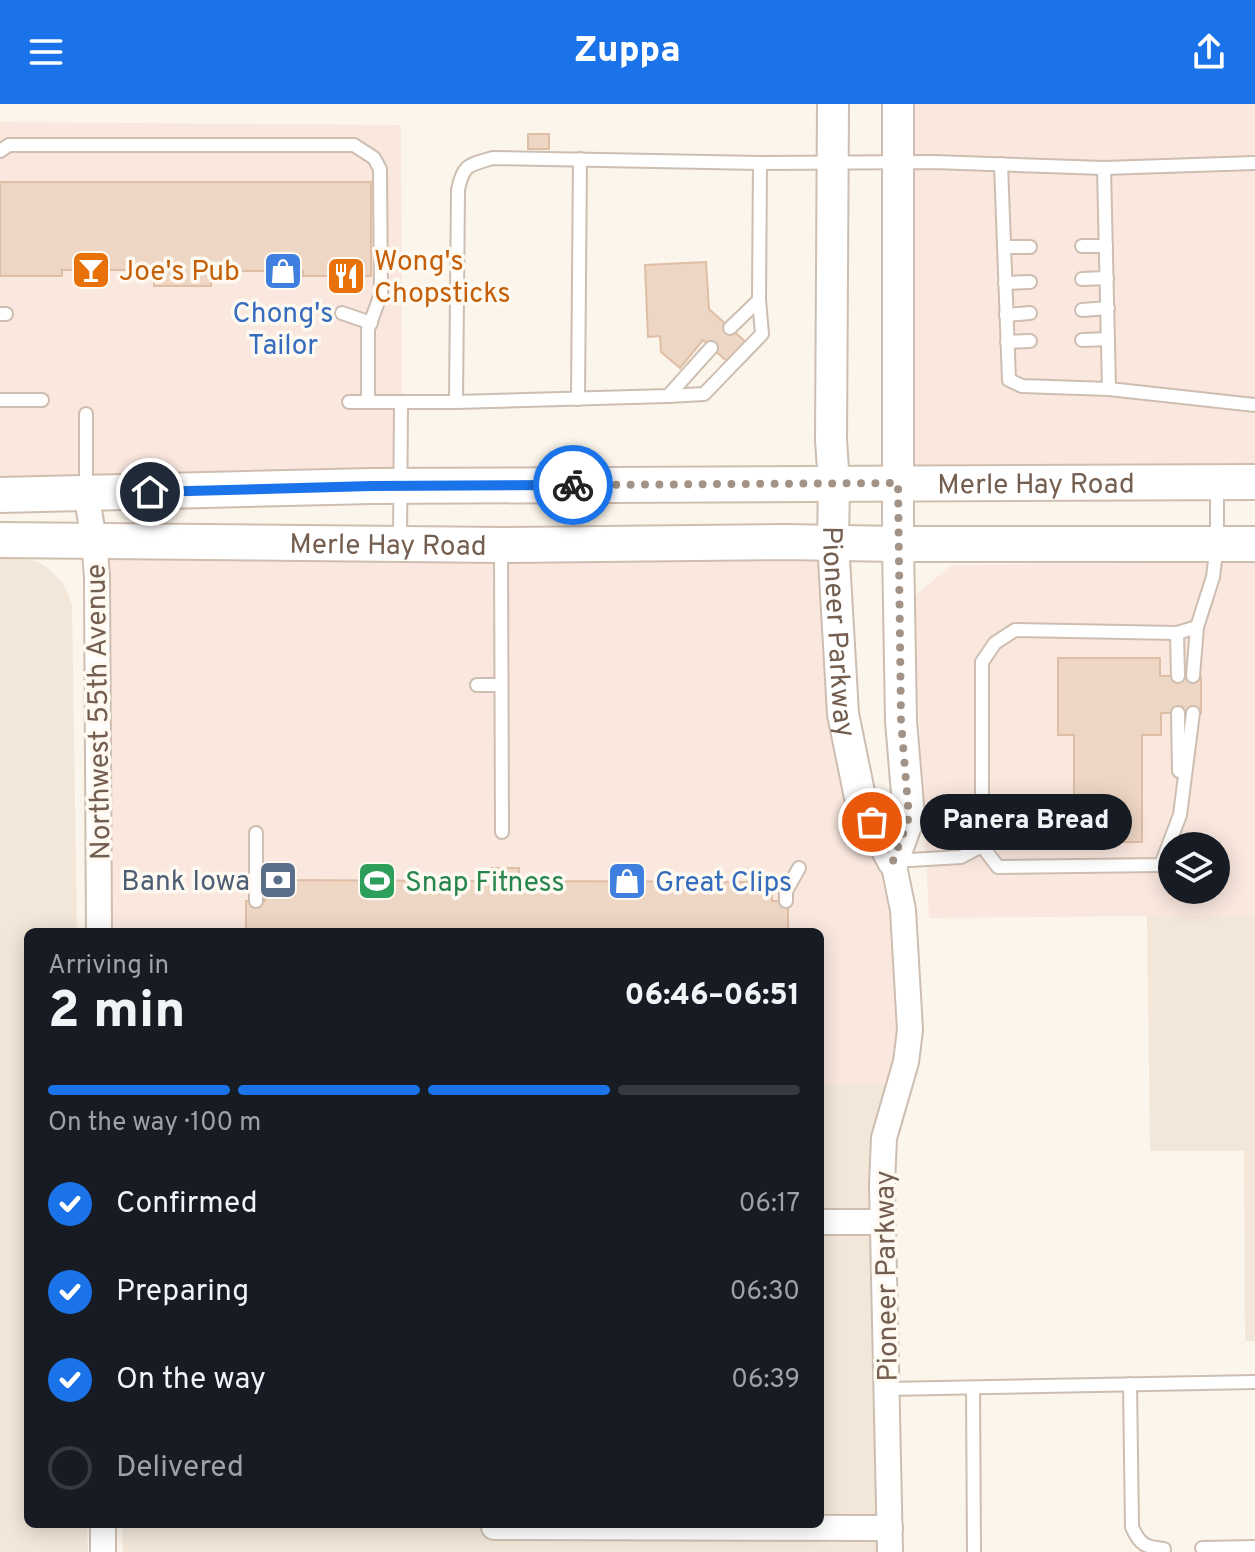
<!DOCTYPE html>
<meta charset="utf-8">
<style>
body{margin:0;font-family:Overpass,sans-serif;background:#242831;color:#f1f3f6;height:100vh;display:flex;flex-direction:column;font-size:30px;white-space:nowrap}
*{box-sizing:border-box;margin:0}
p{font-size:26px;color:#9ea1a6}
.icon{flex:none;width:44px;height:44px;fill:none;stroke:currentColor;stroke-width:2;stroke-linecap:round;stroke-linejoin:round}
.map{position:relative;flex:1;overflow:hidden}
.sheet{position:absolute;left:24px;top:824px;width:800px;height:600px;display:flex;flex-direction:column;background:#171b24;border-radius:12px;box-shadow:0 4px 20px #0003}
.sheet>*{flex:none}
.fabs{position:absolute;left:1158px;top:728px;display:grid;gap:16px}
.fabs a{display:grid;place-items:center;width:72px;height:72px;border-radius:50%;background:#171b24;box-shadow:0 4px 20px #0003;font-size:40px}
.pin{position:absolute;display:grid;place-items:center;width:68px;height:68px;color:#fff;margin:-34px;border:4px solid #fff;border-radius:50%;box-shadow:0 2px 8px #0007}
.courier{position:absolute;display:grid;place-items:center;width:80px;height:80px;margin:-40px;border:6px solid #1a73e8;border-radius:50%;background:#fff;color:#222;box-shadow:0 2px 10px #0007}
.bubble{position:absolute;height:56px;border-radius:28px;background:#171b24;box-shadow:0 4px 20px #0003;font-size:26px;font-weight:800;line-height:56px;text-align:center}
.head em{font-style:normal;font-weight:800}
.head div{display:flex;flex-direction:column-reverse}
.head{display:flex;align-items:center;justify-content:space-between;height:136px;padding:0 24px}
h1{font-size:52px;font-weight:800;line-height:60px}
.bar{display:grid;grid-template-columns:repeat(4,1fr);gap:12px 8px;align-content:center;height:96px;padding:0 24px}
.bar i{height:10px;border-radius:6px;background:#363941}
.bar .on{background:#1a73e8}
.bar p{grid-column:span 4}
ol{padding:0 24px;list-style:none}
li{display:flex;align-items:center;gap:24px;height:88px}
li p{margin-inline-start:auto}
li .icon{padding:8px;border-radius:50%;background:#1a73e8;color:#fff;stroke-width:4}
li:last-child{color:#9ea1a6}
li i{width:44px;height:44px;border:4px solid #363941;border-radius:50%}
header{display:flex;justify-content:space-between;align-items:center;height:104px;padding:0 24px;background:#1a73e8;color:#fff;font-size:36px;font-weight:800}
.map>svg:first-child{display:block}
</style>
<header><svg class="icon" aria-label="menu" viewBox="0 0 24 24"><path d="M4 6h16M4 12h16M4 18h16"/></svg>Zuppa<svg class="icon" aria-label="share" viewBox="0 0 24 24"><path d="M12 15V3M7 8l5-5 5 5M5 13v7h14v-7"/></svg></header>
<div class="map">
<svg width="1255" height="1448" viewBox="0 0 1255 1448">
<rect width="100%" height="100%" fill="#fbf5eb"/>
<g fill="#f2e7d9">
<polygon points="0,455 23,455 35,457 45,462 63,479 72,501 77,828 28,828 28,1420 87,1420 88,1448 0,1448"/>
<polygon points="1255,811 1255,1237 1245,1237 1244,1047 1150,1047 1147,812"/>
<polygon points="820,980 899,980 884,1034 890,1448 123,1448 122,1420 820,1420"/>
</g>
<g fill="#fae8df" fill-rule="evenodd">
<rect x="898" y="0" width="357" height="379"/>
<polygon points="0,18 401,21 402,281 400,382 0,391"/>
<polygon points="94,436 833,438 843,610 903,806 899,980 820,980 820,828 99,828"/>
<path d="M1255,458v353l-326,3 -16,-321 39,-32zM1172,742h44v44h-44z"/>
</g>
<g fill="#eed6c4" stroke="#dfbea6" stroke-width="2">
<rect x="528" y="30" width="21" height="15"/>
<polygon points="0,78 371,78 371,172 303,172 303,167 211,167 211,182 154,182 154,166 62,166 62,172 0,172"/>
<polygon points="706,158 709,205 747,239 729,259 703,236 680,264 661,248 660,232 648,233 645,161"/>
<polygon points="1058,554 1160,554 1160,572 1201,572 1201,609 1161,609 1161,631 1142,631 1142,738 1074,738 1074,631 1058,631"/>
<polygon points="491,764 519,764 519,777 772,778 772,797 788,797 788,828 246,828 246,797 265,797 265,776 491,777"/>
</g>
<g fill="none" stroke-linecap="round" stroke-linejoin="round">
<g stroke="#cdbeb1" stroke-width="16">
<g id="service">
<polyline points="0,47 9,41 354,41 374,54 380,65 381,190 368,225 368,298"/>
<polyline points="1001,60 1009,276 1022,282 1109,285"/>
<polyline points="1104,64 1255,59"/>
<polyline points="1082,142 1106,142"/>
<polyline points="1004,143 1030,143"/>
<polyline points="1082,175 1107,174"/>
<polyline points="1005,179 1030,178"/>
<polyline points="1082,206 1108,204"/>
<polyline points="342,209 371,219"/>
<polyline points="0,210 6,210"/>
<polyline points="1006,211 1030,209"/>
<polyline points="730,224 759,196"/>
<polyline points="1082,236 1108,235"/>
<polyline points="1007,238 1030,237"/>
<polyline points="668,292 711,244"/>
<polyline points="578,295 580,55"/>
<polyline points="0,296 42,296"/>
<polyline points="349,298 401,298 400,438"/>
<polyline points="401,298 456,298 668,292 704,290 762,230 759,196 760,59"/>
<path d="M456,298l2,-212c5,-26 11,-25 35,-32l267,5 174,-1 170,6 5,221 146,16"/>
<polyline points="86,310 86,386"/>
<polyline points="501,444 502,728"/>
<polyline points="1177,529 1178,572"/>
<polyline points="1193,572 1197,523"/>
<polyline points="477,581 501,581"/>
<polyline points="1178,609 1179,667"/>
<polyline points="256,729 256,797"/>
<polyline points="982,742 998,763 1161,761 1180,711 1193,609"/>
<polyline points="893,757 961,753 982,742 982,558 995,539 1015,526 1177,529 1197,523 1213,473 1217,440 1217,382"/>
<polyline points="786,797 786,787 799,764"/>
<path d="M1130,1280l2,143c8,18 13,20 32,22"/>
<polyline points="973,1284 974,1448"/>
<polyline points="886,1285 1255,1278"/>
<polyline points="1202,1444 1255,1443"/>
</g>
</g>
<g stroke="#cdbeb1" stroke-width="28">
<g id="minor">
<polyline points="86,389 94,436 97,473 99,828"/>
<polyline points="820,1118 882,1118"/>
<polyline points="103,1420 103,1448"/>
<polyline points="494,1423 890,1424"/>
<polyline points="890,1448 882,1080 884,1034 906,958 910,926 903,806 893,757"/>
</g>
</g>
<g stroke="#cdbeb1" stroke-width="34">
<g id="tertiary">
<path id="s1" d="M833,0l-2,336 3,44 -1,58 10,172 18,88 32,59"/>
<polyline points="893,757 909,713 901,617 898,440 898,0"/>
</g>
</g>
<g stroke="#cfbeaf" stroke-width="38">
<g id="secondary">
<path id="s2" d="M0,391l372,-9 883,-4"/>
<path id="s3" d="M0,436l501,5 283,-3 114,2h357"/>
</g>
</g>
<use href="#service" stroke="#fff" stroke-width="12"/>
<use href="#minor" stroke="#fff" stroke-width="24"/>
<use href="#tertiary" stroke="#fff" stroke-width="30"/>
<use href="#secondary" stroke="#fff" stroke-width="34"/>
</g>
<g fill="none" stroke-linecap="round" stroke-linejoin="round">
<polyline stroke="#a39386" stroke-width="8" stroke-dasharray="0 14.4" points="573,381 898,379 901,617 909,713 893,757 872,718"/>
<polyline stroke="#1a73e8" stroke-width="10" points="150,388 372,382 573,381"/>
</g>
<defs>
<g id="bar-square" transform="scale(2)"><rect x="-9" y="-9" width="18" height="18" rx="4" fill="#e8710a" stroke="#fef9f1"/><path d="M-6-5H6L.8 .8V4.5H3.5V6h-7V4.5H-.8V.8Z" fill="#fff"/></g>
<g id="shop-square" transform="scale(2)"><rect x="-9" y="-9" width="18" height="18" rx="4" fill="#3f7fe0" stroke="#fef9f1"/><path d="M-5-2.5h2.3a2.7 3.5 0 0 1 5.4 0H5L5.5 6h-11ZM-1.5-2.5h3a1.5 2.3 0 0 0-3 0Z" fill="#fff"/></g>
<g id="restaurant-square" transform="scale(2)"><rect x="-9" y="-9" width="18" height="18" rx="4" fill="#e8710a" stroke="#fef9f1"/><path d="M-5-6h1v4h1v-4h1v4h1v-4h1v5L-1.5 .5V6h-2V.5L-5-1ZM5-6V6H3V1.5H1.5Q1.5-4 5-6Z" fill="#fff"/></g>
<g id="bank-square" transform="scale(2)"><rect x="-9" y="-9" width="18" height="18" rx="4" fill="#5c6f8a" stroke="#fef9f1"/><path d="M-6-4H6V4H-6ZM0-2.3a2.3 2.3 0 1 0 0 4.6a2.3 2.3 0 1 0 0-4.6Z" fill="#fff"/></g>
<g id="stadium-square" transform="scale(2)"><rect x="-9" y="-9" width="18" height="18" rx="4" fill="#2e9e5b" stroke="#fef9f1"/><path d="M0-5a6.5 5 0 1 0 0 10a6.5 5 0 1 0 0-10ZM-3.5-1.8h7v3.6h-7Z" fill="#fff"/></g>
</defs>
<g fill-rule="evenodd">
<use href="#bar-square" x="91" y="166"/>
<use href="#shop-square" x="283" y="167"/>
<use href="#restaurant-square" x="346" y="172"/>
<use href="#bank-square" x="278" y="776"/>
<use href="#stadium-square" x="377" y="777"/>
<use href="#shop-square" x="627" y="777"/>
</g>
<g text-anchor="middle" stroke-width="7" stroke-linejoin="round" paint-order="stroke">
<g font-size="28" fill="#c56008" stroke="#fef9f1" text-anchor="start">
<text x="374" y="166">Wong's<tspan x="374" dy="32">Chopsticks</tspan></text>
<text x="119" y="176">Joe's Pub</text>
</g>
<g font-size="28" fill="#366cbe" stroke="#fef9f1">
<text x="283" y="218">Chong's<tspan x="283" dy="32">Tailor</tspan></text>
<text x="655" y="787" text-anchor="start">Great Clips</text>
</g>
<g font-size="28" fill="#745e4f" stroke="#fef9f1">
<text dy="10" stroke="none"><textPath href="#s2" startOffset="1036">Merle Hay Road</textPath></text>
<text dy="10" stroke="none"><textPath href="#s3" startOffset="388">Merle Hay Road</textPath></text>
<text dy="10" stroke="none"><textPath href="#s1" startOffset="528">Pioneer Parkway</textPath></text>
<text transform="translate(97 608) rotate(-91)" y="10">Northwest 55th Avenue</text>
<text transform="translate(885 1172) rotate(-91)" y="10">Pioneer Parkway</text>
</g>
<g font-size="28" fill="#4e5e75" stroke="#fef9f1" text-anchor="end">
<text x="250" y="786">Bank Iowa</text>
</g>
<g font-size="28" fill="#27864d" stroke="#fef9f1" text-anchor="start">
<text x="405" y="787">Snap Fitness</text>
</g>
</g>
</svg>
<div class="fabs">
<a><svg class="icon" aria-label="layers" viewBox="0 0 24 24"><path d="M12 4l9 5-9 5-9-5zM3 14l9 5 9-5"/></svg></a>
</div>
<div class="pin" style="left:872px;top:718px;background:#ea580c"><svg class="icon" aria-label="bag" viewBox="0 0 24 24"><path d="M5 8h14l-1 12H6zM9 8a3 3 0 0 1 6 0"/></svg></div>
<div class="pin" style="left:150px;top:388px;background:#1f2937"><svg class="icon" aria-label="home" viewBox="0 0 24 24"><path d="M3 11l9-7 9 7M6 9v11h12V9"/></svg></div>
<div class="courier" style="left:573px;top:381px"><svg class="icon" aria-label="bike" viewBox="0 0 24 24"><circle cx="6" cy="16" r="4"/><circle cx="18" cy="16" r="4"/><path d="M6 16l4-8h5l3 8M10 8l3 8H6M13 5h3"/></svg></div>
<div class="bubble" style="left:920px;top:690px;width:212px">Panera Bread</div>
<section class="sheet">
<div class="head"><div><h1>2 min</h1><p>Arriving in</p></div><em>06:46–06:51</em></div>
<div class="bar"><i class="on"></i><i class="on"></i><i class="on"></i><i></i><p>On the way · 100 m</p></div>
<ol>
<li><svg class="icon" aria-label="check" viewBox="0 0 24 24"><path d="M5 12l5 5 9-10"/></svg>Confirmed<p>06:17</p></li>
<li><svg class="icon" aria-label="check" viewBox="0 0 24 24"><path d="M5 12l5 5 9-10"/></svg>Preparing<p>06:30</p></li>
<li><svg class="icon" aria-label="check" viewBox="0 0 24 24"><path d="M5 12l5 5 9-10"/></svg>On the way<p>06:39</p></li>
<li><i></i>Delivered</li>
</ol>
</section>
</div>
